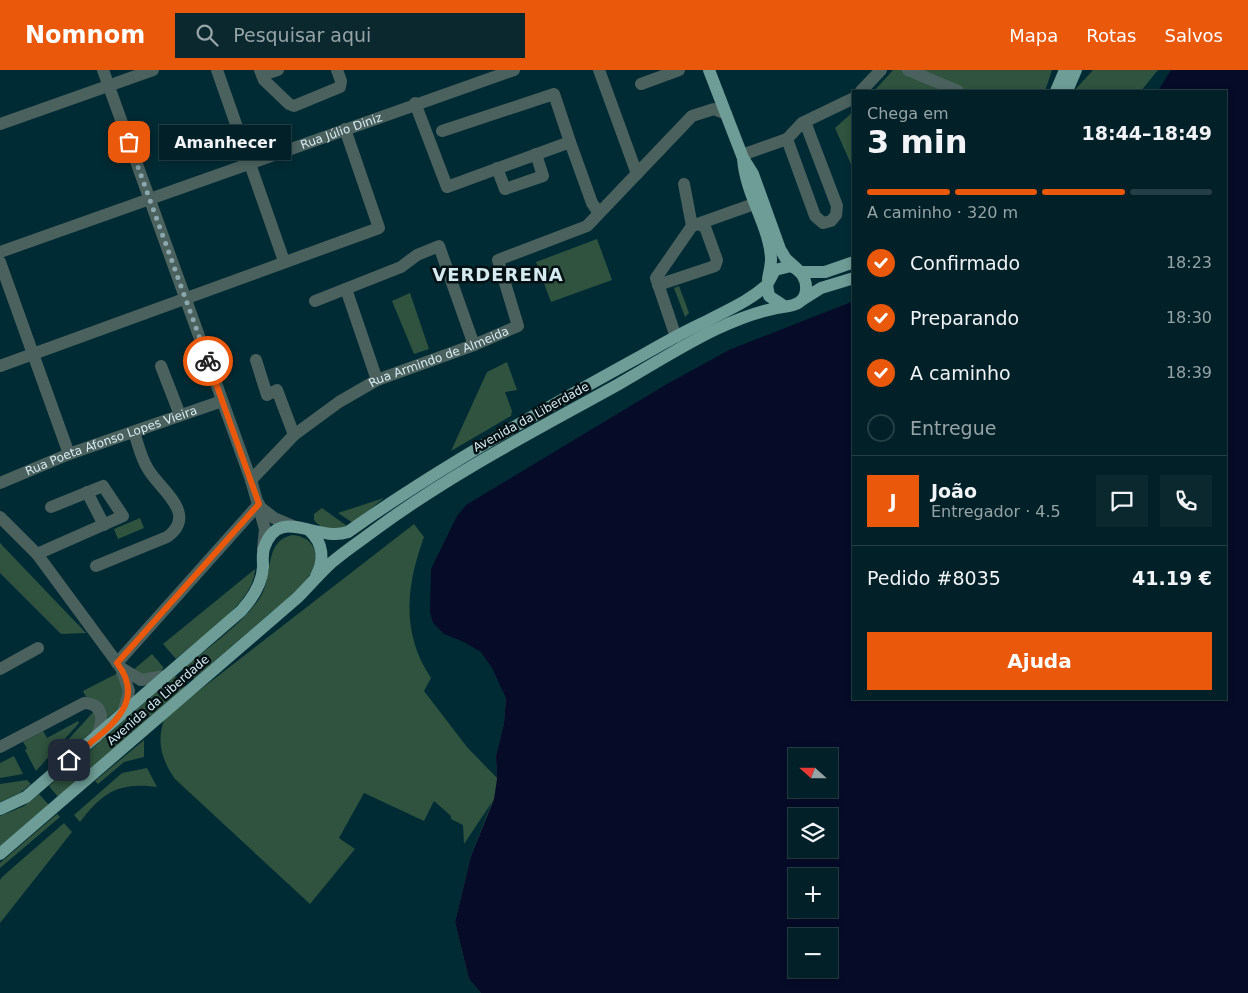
<!DOCTYPE html>
<html lang="pt">
<meta charset="utf-8">
<style>
body{margin:0;font-family:"DejaVu Sans",sans-serif;background:#0b282f;color:#f1f3f6;height:100vh;display:flex;flex-direction:column;font-size:19px;white-space:nowrap}
*{box-sizing:border-box;margin:0}
p{font-size:16px;color:#96a3a7}
.icon{flex:none;width:28px;height:28px;fill:none;stroke:currentColor;stroke-width:2;stroke-linecap:round;stroke-linejoin:round}
.map{position:relative;flex:1;overflow:hidden}
.panel{position:absolute;left:852px;top:20px;width:375px;height:610px;display:flex;flex-direction:column;background:#012027;border-radius:0px;box-shadow:0 2px 8px #0003,0 0 0 1px #233e44}
.panel>*{flex:none}
.needle{width:32px;rotate:291deg}
.controls{position:absolute;left:788px;top:678px;display:grid;gap:10px}
.controls a{display:grid;place-items:center;width:50px;height:50px;border-radius:0px;background:#012027;box-shadow:0 2px 8px #0003,0 0 0 1px #233e44;font-size:25px}
.pin{position:absolute;display:grid;place-items:center;width:42px;height:42px;color:#fff;margin:-21px;border-radius:10px;box-shadow:0 2px 8px #0006}
.courier{position:absolute;display:grid;place-items:center;width:50px;height:50px;margin:-25px;border:4px solid #ea580c;border-radius:50%;background:#fff;color:#222;box-shadow:0 1px 6px #0007}
.bubble{position:absolute;height:35px;border-radius:0px;background:#012027;box-shadow:0 2px 8px #0003,0 0 0 1px #233e44;font-size:16px;font-weight:600;line-height:35px;text-align:center}
.summary em{font-style:normal;font-weight:600}
.summary div{display:flex;flex-direction:column-reverse}
.summary{display:flex;align-items:center;justify-content:space-between;height:85px;padding:0 15px}
h1{font-size:32px;font-weight:600;line-height:38px}
.bar{display:grid;grid-template-columns:repeat(4,1fr);gap:8px 5px;align-content:center;height:60px;padding:0 15px}
.bar i{height:6px;border-radius:4px;background:#233e44}
.bar .active{background:#ea580c}
.bar p{grid-column:span 4}
.line{display:flex;align-items:center;gap:12px;padding:0 15px;border-top:1px solid #233e44}
.line div{flex:1}
.round{display:grid;place-items:center;flex:none;width:52px;height:52px;border-radius:0px;background:#0b282f}
ol{padding:0 15px;list-style:none}
li{display:flex;align-items:center;gap:15px;height:55px}
li p{margin-inline-start:auto}
li .icon{padding:5px;border-radius:50%;background:#ea580c;color:#fff;stroke-width:4}
li:last-child{color:#96a3a7}
li i{width:28px;height:28px;border:2px solid #233e44;border-radius:50%}
.primary-button{display:flex;gap:10px;margin-top:auto;padding:10px 15px}
.primary-button a{flex:1;height:58px;border-radius:0px;background:#ea580c;color:#fff;font-size:20px;font-weight:600;line-height:58px;text-align:center}
header{display:flex;align-items:center;gap:30px;box-sizing:border-box;height:70px;padding:0 25px;background:#ea580c;color:#fff}
header strong{font-size:24px}
nav{display:flex;gap:28px;margin-inline-start:auto;font-size:18px}
.search{width:350px;height:45px;background:#0b282f;display:flex;align-items:center;gap:12px;box-sizing:border-box;padding:0 18px;border-radius:0px;color:#96a3a7;font-size:19px}
.map>svg:first-child{display:block}
</style>
<header>
<strong>Nomnom</strong>
<div class="search"><svg class="icon" aria-label="search" viewBox="0 0 24 24"><circle cx="10" cy="10" r="6"/><path d="M15 15l6 6"/></svg>Pesquisar aqui</div>
<nav><a>Mapa</a><a>Rotas</a><a>Salvos</a></nav>
</header>
<div class="map">
<svg width="1248" height="923" viewBox="0 0 1248 923">
<rect width="100%" height="100%" fill="#012b34"/>
<g fill="#2f533f">
<polygon points="893,0 1052,0 1045,21 874,21"/>
<polygon points="1093,0 1158,0 1141,21 1074,21"/>
<polygon points="854,41 854,101 835,58"/>
<polygon points="597,169 612,210 551,232 536,192"/>
<polygon points="679,216 689,243 685,247 674,218"/>
<polygon points="410,223 429,279 414,284 392,231"/>
<polygon points="507,292 517,320 505,322 512,341 511,346 451,381 487,302"/>
<polygon points="384,428 353,453 338,443"/>
<path d="M322,438l25,18c-10,6 -26,4 -33,-6v-6z"/>
<polygon points="140,448 144,458 118,469 114,459"/>
<path d="M414,454l10,13c-18,49 -23,96 7,141l-7,13 43,56 30,31 -1,-22 8,-33 2,-25 12,295h-37l-12,-14 -14,-57 16,-66 21,-54 -28,42 -1,-19 -12,-6v-3l-17,-15 -10,20 -60,-28 -25,45 16,11 -45,55 -135,-125c-14,-20 -19,-38 -10,-62z"/>
<path d="M292,465c19,1 29,16 21,34 -9,19 -31,34 -46,47 -24,21 -49,42 -73,63l-10,-11c23,-20 64,-48 78,-74 11,-20 2,-53 30,-59z"/>
<polygon points="0,473 86,563 61,564 0,503"/>
<path d="M255,499c-1,34 -55,69 -79,90l-13,-15z"/>
<path d="M152,584l12,14c-12,10 -18,8 -32,3z"/>
<polygon points="118,603 125,617 121,637 107,648 87,629 83,621"/>
<polygon points="175,606 185,617 58,727 49,716"/>
<polygon points="95,640 96,658 62,688 57,682"/>
<polygon points="78,651 79,653 36,701 25,680 27,678 23,672 43,661 47,668"/>
<polygon points="144,670 144,687 124,692 98,714 95,711"/>
<polygon points="14,686 23,704 0,708 0,693"/>
<path d="M147,698l10,19c-38,-5 -54,5 -77,35l-6,-7 48,-42z"/>
<polygon points="27,710 31,714 20,723 0,732 0,714"/>
<polygon points="39,724 49,735 0,776 0,746 24,736"/>
<polygon points="57,744 60,747 0,798 0,793"/>
<polygon points="64,753 72,762 0,853 0,810 2,807"/>
</g>
<path fill="#060b28" fill-rule="evenodd" d="M1171,0h77v923h-767l-12,-14 -14,-57 16,-66 23,-57 3,-20 -1,-23 8,-33 2,-25 -14,-30 -11,-16 -19,-11 -18,-7 -11,-11 -3,-11 1,-43 26,-53 9,-11 201,-121 62,-34 125,-49v398h372v-608h-68zM796,686h33v33h-33zM796,746h33v33h-33zM796,806h33v33h-33zM796,866h33v33h-33z"/>
<g fill="none" stroke-linecap="round" stroke-linejoin="round">
<g stroke="#4b615e" stroke-width="12">
<polyline points="103,0 251,410 265,459 263,479"/>
<polyline points="217,0 284,191"/>
<polyline points="260,0 264,10 289,34 294,36 340,17 341,11 337,0"/>
<polyline points="599,0 637,104"/>
<polyline points="908,0 958,21"/>
<polyline points="262,5 278,0"/>
<polyline points="641,14 679,0"/>
<polyline points="861,21 881,0"/>
<polyline points="415,33 447,117 570,72 554,24 442,61"/>
<polyline points="0,54 153,0"/>
<polyline points="787,69 815,146 823,153 831,151 836,145 837,136 805,52"/>
<polyline points="570,72 592,133 599,143"/>
<polyline points="742,85 787,69 802,53 854,28"/>
<polyline points="497,98 505,119 543,106 536,84"/>
<polyline points="684,114 692,156"/>
<path id="s1" d="M0,182l514,-182"/>
<polyline points="0,192 69,384"/>
<polyline points="658,215 715,196 717,190 705,157 698,154"/>
<polyline points="346,219 377,310"/>
<polyline points="315,231 401,197 417,185 439,176 474,275"/>
<polyline points="676,267 656,208 692,156 754,134"/>
<polyline points="256,290 267,325 277,320 294,365"/>
<polyline points="0,296 379,158 345,59"/>
<polyline points="161,296 180,345"/>
<path id="s2" d="M251,410l43,-45 45,-33 38,-22 97,-35 44,-19 -20,-66 89,-34 105,-110 22,-7 12,5"/>
<path id="s3" d="M0,413l69,-29 153,-53"/>
<polyline points="87,422 104,455"/>
<polyline points="260,437 274,448 293,456"/>
<polyline points="0,447 37,484 121,598 129,621 123,643"/>
<polyline points="37,484 123,446 103,416 51,437"/>
<path d="M96,496l71,-29c32,-23 -7,-47 -19,-68 -7,-11 -10,-25 -14,-37"/>
<polyline points="117,593 259,434"/>
<polyline points="121,598 141,610 165,606"/>
<polyline points="0,599 38,578"/>
<path d="M0,677l84,-44c22,1 19,20 12,34"/>
</g>
<g stroke="#6e9c96" stroke-width="12">
<polyline points="709,0 743,88 753,104 780,179 786,189 796,198"/>
<polyline points="1056,21 1065,0"/>
<polyline points="1067,21 1076,0"/>
<path d="M743,88c2,36 27,69 28,101 0,7 -2,13 -3,20"/>
<polyline points="801,202 825,202 854,192"/>
<polyline points="802,230 821,218 854,208"/>
<path d="M310,461c13,12 15,29 6,45"/>
<path d="M0,739l26,-12 215,-186c11,-12 21,-27 22,-44 0,-7 -1,-13 1,-19 15,-44 52,-5 84,-16 93,-66 193,-121 293,-176 21,-12 42,-24 64,-34 22,-12 43,-20 62,-37"/>
<path d="M0,784l297,-256c11,-11 22,-24 34,-35 15,-13 32,-24 48,-36 75,-55 159,-98 240,-143 51,-29 111,-71 170,-78 24,-3 21,-33 2,-40l-16,4 -8,15 2,11 15,10"/>
</g>
</g>
<g fill="none" stroke-linecap="round" stroke-linejoin="round">
<polyline stroke="#8ba8ae" stroke-width="5" stroke-dasharray="0 9" points="129,72 208,291"/>
<path stroke="#ea580c" stroke-width="6" d="M69,690c30,-26 82,-53 48,-97l142,-159 -51,-143"/>
</g>
<g text-anchor="middle" stroke-width="5" stroke-linejoin="round" paint-order="stroke">
<g font-size="12" fill="#d6ebf0" stroke="#031115">
<text dy="4" stroke="none"><textPath href="#s1" startOffset="362">Rua Júlio Diniz</textPath></text>
<text dy="4" stroke="none"><textPath href="#s2" startOffset="228">Rua Armindo de Almeida</textPath></text>
<text transform="translate(531 347) rotate(-29)" y="4">Avenida da Liberdade</text>
<text dy="4" stroke="none"><textPath href="#s3" startOffset="119">Rua Poeta Afonso Lopes Vieira</textPath></text>
<text transform="translate(158 630) rotate(-41)" y="4">Avenida da Liberdade</text>
</g>
<g font-size="18" font-weight="bold" letter-spacing="1" fill="#d6ebf0" stroke="#031115">
<text x="498" y="211">VERDERENA</text>
</g>
</g>
</svg>
<div class="controls">
<a><svg class="needle" viewBox="-14 -14 28 28"><path d="M0-13l5 13h-10z" fill="#e53935"/><path d="M0 13l5-13h-10z" fill="#96a3a7"/></svg></a>
<a><svg class="icon" aria-label="layers" viewBox="0 0 24 24"><path d="M12 4l9 5-9 5-9-5zM3 14l9 5 9-5"/></svg></a>
<a>+</a>
<a>−</a>
</div>
<div class="pin" style="left:129px;top:72px;background:#ea580c"><svg class="icon" aria-label="bag" viewBox="0 0 24 24"><path d="M5 8h14l-1 12H6zM9 8a3 3 0 0 1 6 0"/></svg></div>
<div class="pin" style="left:69px;top:690px;background:#1f2937"><svg class="icon" aria-label="home" viewBox="0 0 24 24"><path d="M3 11l9-7 9 7M6 9v11h12V9"/></svg></div>
<div class="courier" style="left:208px;top:291px"><svg class="icon" aria-label="bike" viewBox="0 0 24 24"><circle cx="6" cy="16" r="4"/><circle cx="18" cy="16" r="4"/><path d="M6 16l4-8h5l3 8M10 8l3 8H6M13 5h3"/></svg></div>
<div class="bubble" style="left:159px;top:55px;width:132px">Amanhecer</div>
<section class="panel">
<div class="summary"><div><h1>3 min</h1><p>Chega em</p></div><em>18:44–18:49</em></div>
<div class="bar"><i class="active"></i><i class="active"></i><i class="active"></i><i></i><p>A caminho · 320 m</p></div>
<ol>
<li><svg class="icon" aria-label="check" viewBox="0 0 24 24"><path d="M5 12l5 5 9-10"/></svg>Confirmado<p>18:23</p></li>
<li><svg class="icon" aria-label="check" viewBox="0 0 24 24"><path d="M5 12l5 5 9-10"/></svg>Preparando<p>18:30</p></li>
<li><svg class="icon" aria-label="check" viewBox="0 0 24 24"><path d="M5 12l5 5 9-10"/></svg>A caminho<p>18:39</p></li>
<li><i></i>Entregue</li>
</ol>
<div class="line" style="height:90px"><b class="round" style="background:#ea580c;color:#fff">J</b><div><b>João</b><p>Entregador · 4.5</p></div><a class="round"><svg class="icon" aria-label="chat" viewBox="0 0 24 24"><path d="M4 5h16v11H9l-5 4z"/></svg></a><a class="round"><svg class="icon" aria-label="phone" viewBox="0 0 24 24"><path d="M5 4h4l2 5-3 2q2 4 5 5l2-3 5 2v4C11 20 4 13 5 4z"/></svg></a></div>
<div class="line" style="height:65px"><div>Pedido #8035</div><b>41.19 €</b></div>
<div class="primary-button"><a>Ajuda</a></div>
</section>
</div>
